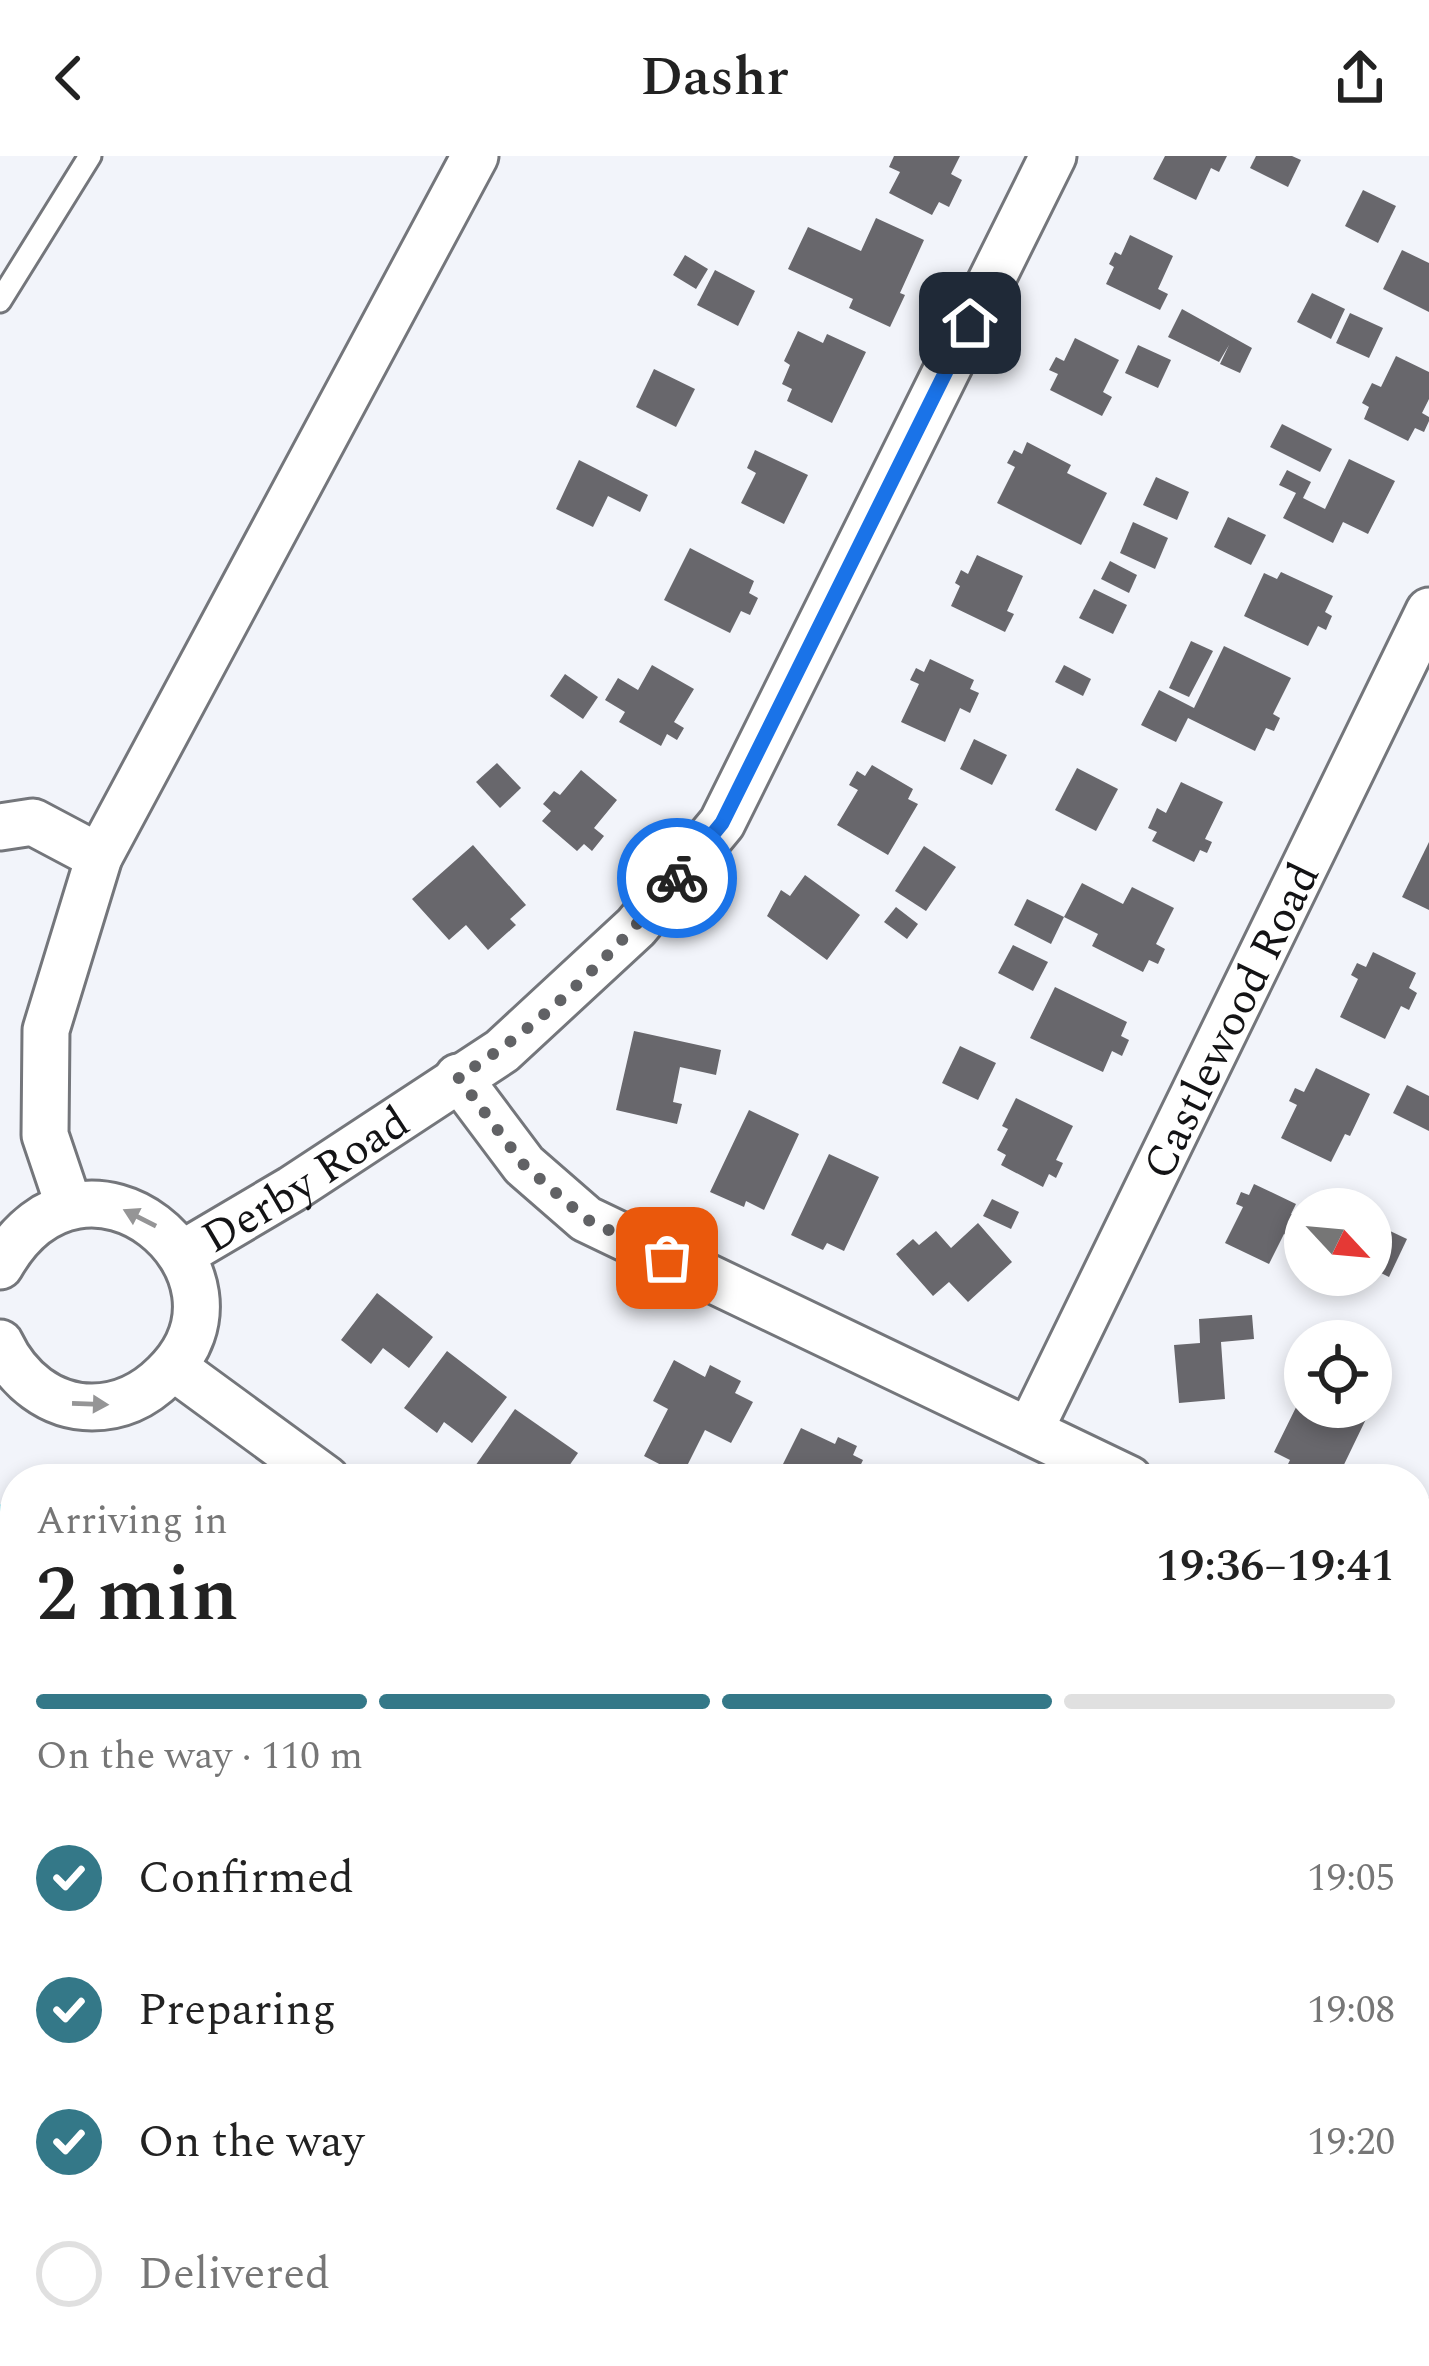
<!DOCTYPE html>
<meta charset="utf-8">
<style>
body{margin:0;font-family:Spectral,serif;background:#f2f2f2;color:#222;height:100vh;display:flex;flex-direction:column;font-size:45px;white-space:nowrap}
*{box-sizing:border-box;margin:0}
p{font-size:39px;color:#767676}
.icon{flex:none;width:66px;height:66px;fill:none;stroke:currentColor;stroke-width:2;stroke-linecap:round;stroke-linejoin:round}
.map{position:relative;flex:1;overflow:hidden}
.side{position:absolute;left:0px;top:1308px;width:1431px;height:903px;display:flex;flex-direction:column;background:#fff;border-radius:48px 48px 0 0;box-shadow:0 6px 18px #0003}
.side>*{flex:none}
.needle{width:78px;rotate:116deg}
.fabs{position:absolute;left:1284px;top:1032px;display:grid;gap:24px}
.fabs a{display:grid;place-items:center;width:108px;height:108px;border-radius:50%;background:#fff;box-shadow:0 6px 18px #0003;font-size:60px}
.pin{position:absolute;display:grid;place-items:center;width:102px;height:102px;color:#fff;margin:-51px;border-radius:24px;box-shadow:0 6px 18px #0006}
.courier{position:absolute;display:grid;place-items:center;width:120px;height:120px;margin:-60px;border:9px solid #1a73e8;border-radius:50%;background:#fff;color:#222;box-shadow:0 3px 15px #0007}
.headline em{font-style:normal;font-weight:600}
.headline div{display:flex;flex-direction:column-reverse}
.headline{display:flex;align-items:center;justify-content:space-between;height:204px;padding:0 36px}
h1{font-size:78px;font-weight:600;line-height:90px}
.bar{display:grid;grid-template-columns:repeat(4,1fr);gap:18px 12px;align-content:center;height:144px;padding:0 36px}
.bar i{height:15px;border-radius:9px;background:#e0e0e0}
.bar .active{background:#347888}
.bar p{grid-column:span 4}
ol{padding:0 36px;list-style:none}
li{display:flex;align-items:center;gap:36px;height:132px}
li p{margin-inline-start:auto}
li .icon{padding:12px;border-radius:50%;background:#347888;color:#fff;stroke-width:4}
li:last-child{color:#767676}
li i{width:66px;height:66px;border:6px solid #e0e0e0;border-radius:50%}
header{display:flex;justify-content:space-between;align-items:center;height:156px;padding:0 36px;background:#fff;font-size:54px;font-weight:600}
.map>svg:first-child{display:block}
</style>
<header><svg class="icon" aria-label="back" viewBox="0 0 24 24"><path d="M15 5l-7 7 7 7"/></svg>Dashr<svg class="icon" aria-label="share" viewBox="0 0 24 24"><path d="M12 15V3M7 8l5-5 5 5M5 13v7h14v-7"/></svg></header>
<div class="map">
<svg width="1429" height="2210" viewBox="0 0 1429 2210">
<rect width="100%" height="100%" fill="#f2f4fa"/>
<polygon fill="#74dced" points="15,1331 15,1592 0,1586 0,1349"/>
<g fill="#68676c">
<polygon points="894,0 960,0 951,18 962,24 949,51 939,46 932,59 889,37 900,16 889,11"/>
<polygon points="1165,0 1227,0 1219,16 1211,12 1196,44 1153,23"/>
<polygon points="1256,0 1292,0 1301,4 1288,31 1250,12"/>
<polygon points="1363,34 1396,50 1378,87 1345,70"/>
<polygon points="876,62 924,84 900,137 905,139 890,171 849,152 853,143 788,113 808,71 861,95"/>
<polygon points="1130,79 1173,100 1158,133 1168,138 1160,154 1106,128 1114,111 1109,108 1115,96 1121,99"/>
<polygon points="1402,94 1429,107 1429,156 1383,133"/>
<polygon points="685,99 708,113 696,133 673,119"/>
<polygon points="715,114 755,135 738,170 697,149"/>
<polygon points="1312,137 1345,153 1331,183 1297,166"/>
<polygon points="1182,153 1252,192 1240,217 1220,208 1229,189 1219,206 1168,181"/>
<polygon points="1350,157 1383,172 1369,202 1336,187"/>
<polygon points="798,175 823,187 827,178 866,196 832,267 787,245 792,233 782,228 790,209 784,205"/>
<polygon points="1075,182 1119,204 1103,236 1112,241 1102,260 1050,234 1058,218 1049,214 1056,201 1064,205"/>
<polygon points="1138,189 1171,204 1158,232 1125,217"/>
<polygon points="1396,200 1429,216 1429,243 1422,257 1429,261 1429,265 1424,276 1415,272 1408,285 1364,263 1369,251 1362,247 1372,227 1381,231"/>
<polygon points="654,213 695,233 676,271 636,251"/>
<polygon points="1282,268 1332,293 1320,316 1270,291"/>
<polygon points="1027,286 1071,309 1067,317 1107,337 1081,389 997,347 1015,311 1007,307 1014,294 1022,298"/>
<polygon points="755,294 808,319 784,368 741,347 756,317 747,312"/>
<polygon points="1349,303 1395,325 1368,378 1343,366 1333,387 1283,362 1296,337 1279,329 1287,314 1311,326 1303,342 1325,353"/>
<polygon points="579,304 648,339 640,356 608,340 593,371 556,353"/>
<polygon points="1156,321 1189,336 1177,364 1143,349"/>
<polygon points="1228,361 1266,379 1251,409 1214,391"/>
<polygon points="1133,366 1168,382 1155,413 1120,397"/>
<polygon points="690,392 754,425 749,437 758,442 750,459 741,455 730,477 664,444"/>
<polygon points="977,399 1023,420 1007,455 1014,458 1005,476 951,450 960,430 955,427 961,414 968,418"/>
<polygon points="1110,405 1137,419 1129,437 1101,423"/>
<polygon points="1281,416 1333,440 1325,456 1332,460 1326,474 1318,470 1308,490 1244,460 1264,417 1277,423"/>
<polygon points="1094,433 1127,449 1113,478 1079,462"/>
<polygon points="1191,485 1213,495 1189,541 1169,532"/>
<polygon points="1224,490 1291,522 1273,558 1280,562 1274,575 1266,572 1255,595 1188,562 1176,586 1141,569 1159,534 1194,552"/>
<polygon points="930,503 974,524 970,533 979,537 970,557 960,552 945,586 901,566 919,528 910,524 916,512 924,516"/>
<polygon points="652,509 694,533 674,566 684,572 677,584 667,578 661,590 619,566 625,556 605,544 618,522 638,534"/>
<polygon points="1064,509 1091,523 1083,540 1055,526"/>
<polygon points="565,518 598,541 583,563 550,540"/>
<polygon points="974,583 1007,599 992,629 960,613"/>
<polygon points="497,607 521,632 500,652 476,626"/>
<polygon points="872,609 913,633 908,643 918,648 888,699 837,669 858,634 849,629 857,615 865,620"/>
<polygon points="1077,612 1118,633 1096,675 1055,654"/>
<polygon points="581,614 617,644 594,672 604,680 592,695 584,688 577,695 542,665 551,655 543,648 554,635 560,639"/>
<polygon points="1181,626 1223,646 1205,683 1212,686 1207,697 1200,694 1194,706 1152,685 1157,676 1148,672 1157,652 1166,657"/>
<polygon points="1429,686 1429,754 1402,741"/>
<polygon points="473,689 526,749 510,763 516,769 488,794 466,769 449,784 412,743"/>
<polygon points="924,690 956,711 926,755 895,735"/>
<polygon points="805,719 860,759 827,804 767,760 781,734 790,740"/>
<polygon points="1082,727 1123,748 1132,731 1174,752 1156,788 1165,793 1158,808 1149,804 1143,816 1092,790 1098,778 1064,761"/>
<polygon points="1027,743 1064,761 1051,788 1014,769"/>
<polygon points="896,751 918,768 907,783 884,766"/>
<polygon points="1013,789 1048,806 1033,835 998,817"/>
<polygon points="1373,796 1416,817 1409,832 1417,837 1409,854 1401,850 1385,883 1340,861 1358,823 1351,819 1357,807 1366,811"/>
<polygon points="1055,831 1127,866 1121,880 1129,884 1122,900 1112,895 1103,916 1030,882"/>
<polygon points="634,875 721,894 716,919 680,911 673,946 682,948 677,968 616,954"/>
<polygon points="960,890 996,907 978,944 942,927"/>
<polygon points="1316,912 1370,938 1350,980 1345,978 1331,1006 1281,982 1297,949 1289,945 1295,932 1304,936"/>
<polygon points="1407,929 1429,940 1429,975 1393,957"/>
<polygon points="1016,942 1073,970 1056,1004 1063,1007 1056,1022 1049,1018 1043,1031 1001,1009 1006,999 997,994 1008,973 1002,970"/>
<polygon points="749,954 799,978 764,1054 746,1045 744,1051 710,1036"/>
<polygon points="829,998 879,1021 844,1095 827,1087 823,1094 791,1079"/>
<polygon points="1254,1028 1296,1048 1291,1058 1301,1063 1292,1082 1284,1078 1269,1108 1225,1087 1243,1051 1236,1048 1241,1036 1249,1039"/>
<polygon points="992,1043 1019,1056 1011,1073 983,1060"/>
<polygon points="1371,1066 1407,1083 1389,1121 1371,1112"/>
<polygon points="978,1067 1012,1106 968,1146 949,1126 933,1140 896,1098 913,1083 919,1089 936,1075 951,1092"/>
<polygon points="377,1137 433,1181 409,1212 383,1192 371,1208 341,1184"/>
<polygon points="1252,1159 1254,1183 1221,1186 1225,1243 1179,1247 1174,1189 1200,1187 1199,1163"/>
<polygon points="447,1195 507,1241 472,1287 444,1266 437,1277 404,1252"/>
<polygon points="674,1204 705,1221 710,1209 741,1225 735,1237 753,1246 731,1287 705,1274 682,1320 644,1300 668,1253 653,1245"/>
<polygon points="1305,1233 1305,1251 1347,1251 1367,1261 1337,1323 1325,1323 1303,1312 1301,1317 1287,1310 1290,1304 1274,1296"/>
<polygon points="515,1253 578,1297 560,1323 466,1323"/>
<polygon points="801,1272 835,1288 838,1281 857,1290 853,1299 863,1304 854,1323 802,1323 781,1312"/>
<polygon points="1416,1335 1429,1342 1429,1368 1416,1361"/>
<polygon points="1416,1998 1429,2005 1429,2067 1416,2060"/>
<polygon points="15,2145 15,2190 0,2170 0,2157"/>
<polygon points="89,2196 151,2196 134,2210 84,2210 94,2202"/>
<polygon points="746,2196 776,2196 788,2210 746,2210 739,2202"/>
<polygon points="1182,2196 1267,2196 1260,2210 1175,2210"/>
</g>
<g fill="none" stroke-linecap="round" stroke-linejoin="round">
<g stroke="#74767b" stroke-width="27">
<polyline id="service" points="0,145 90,0"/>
</g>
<g stroke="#74767b" stroke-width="51">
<g id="minor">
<polyline points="0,671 33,666 99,701"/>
<polyline points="458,921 524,1009 586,1063 1129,1323"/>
<polyline points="69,1050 45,979 46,874 99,701 475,0"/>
<path id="s1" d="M182,1098l110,-65 210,-138 134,-124 86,-104 331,-667"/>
<path d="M0,1110c85,-150 270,7 165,109 -20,20 -45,32 -73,32 -42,0 -75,-28 -92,-64"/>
<polyline points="173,1211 326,1323"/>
<path id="s2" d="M1030,1274l399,-819"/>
<polyline points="1416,1464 1429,1470"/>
<polyline points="1416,1702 1429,1675"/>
<polyline points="0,2020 15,2009"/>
<polyline points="1416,2158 1429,2164"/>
<polyline points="593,2196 604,2210"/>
</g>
</g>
<g stroke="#a36f7b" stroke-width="72">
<g id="primary">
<polyline points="0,1856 15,1876"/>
<polyline points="262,2196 272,2210"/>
</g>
</g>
<g stroke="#96979c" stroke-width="8" stroke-dasharray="3 9" stroke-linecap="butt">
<polyline points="478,2196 487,2210"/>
<polyline points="424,2210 433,2196"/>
</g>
<use href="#service" stroke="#fff" stroke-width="21"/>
<use href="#minor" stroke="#fff" stroke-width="45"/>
<use href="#primary" stroke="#f7c7d1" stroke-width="66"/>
</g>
<defs><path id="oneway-solid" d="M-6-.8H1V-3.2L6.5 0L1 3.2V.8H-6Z" transform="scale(3)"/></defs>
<g fill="#959596">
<use href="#oneway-solid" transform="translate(140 1062) rotate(-153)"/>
<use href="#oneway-solid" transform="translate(90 1248) rotate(2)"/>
</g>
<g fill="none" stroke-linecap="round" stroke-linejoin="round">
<path stroke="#616265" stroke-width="12" stroke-dasharray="0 21.6" d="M667,1102l-81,-39 -62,-54 -66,-88c83,-50 157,-125 219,-199"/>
<polyline stroke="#1a73e8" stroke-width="15" points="677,722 722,667 970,167"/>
</g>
<g text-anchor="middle" stroke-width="12" stroke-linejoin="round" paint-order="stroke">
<g font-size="45" fill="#131315" stroke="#fff">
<text dy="16" stroke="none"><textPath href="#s2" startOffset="456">Castlewood Road</textPath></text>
<text dy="16" stroke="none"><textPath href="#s1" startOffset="144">Derby Road</textPath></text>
</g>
</g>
</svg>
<div class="fabs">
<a><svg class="needle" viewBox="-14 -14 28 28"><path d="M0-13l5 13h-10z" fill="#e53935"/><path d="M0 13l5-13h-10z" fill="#767676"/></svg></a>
<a><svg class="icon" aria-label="locate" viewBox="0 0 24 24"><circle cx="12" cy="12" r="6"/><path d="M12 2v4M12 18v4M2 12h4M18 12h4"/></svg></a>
</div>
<div class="pin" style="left:667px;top:1102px;background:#ea580c"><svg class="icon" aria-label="bag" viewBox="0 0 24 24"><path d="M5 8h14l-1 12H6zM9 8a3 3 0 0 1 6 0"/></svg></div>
<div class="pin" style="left:970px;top:167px;background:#1f2937"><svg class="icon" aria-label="home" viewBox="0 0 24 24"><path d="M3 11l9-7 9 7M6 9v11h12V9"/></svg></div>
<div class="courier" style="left:677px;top:722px"><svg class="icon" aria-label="bike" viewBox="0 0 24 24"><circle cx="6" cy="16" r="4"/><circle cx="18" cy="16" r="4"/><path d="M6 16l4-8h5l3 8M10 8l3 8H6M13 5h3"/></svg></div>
<section class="side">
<div class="headline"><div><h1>2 min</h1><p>Arriving in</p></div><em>19:36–19:41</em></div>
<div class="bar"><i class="active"></i><i class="active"></i><i class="active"></i><i></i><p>On the way · 110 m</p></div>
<ol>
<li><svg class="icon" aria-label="check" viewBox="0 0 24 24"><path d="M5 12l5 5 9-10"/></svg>Confirmed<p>19:05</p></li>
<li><svg class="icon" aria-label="check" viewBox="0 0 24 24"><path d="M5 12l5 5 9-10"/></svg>Preparing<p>19:08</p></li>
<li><svg class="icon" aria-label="check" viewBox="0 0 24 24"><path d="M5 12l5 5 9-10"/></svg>On the way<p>19:20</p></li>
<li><i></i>Delivered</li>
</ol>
</section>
</div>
